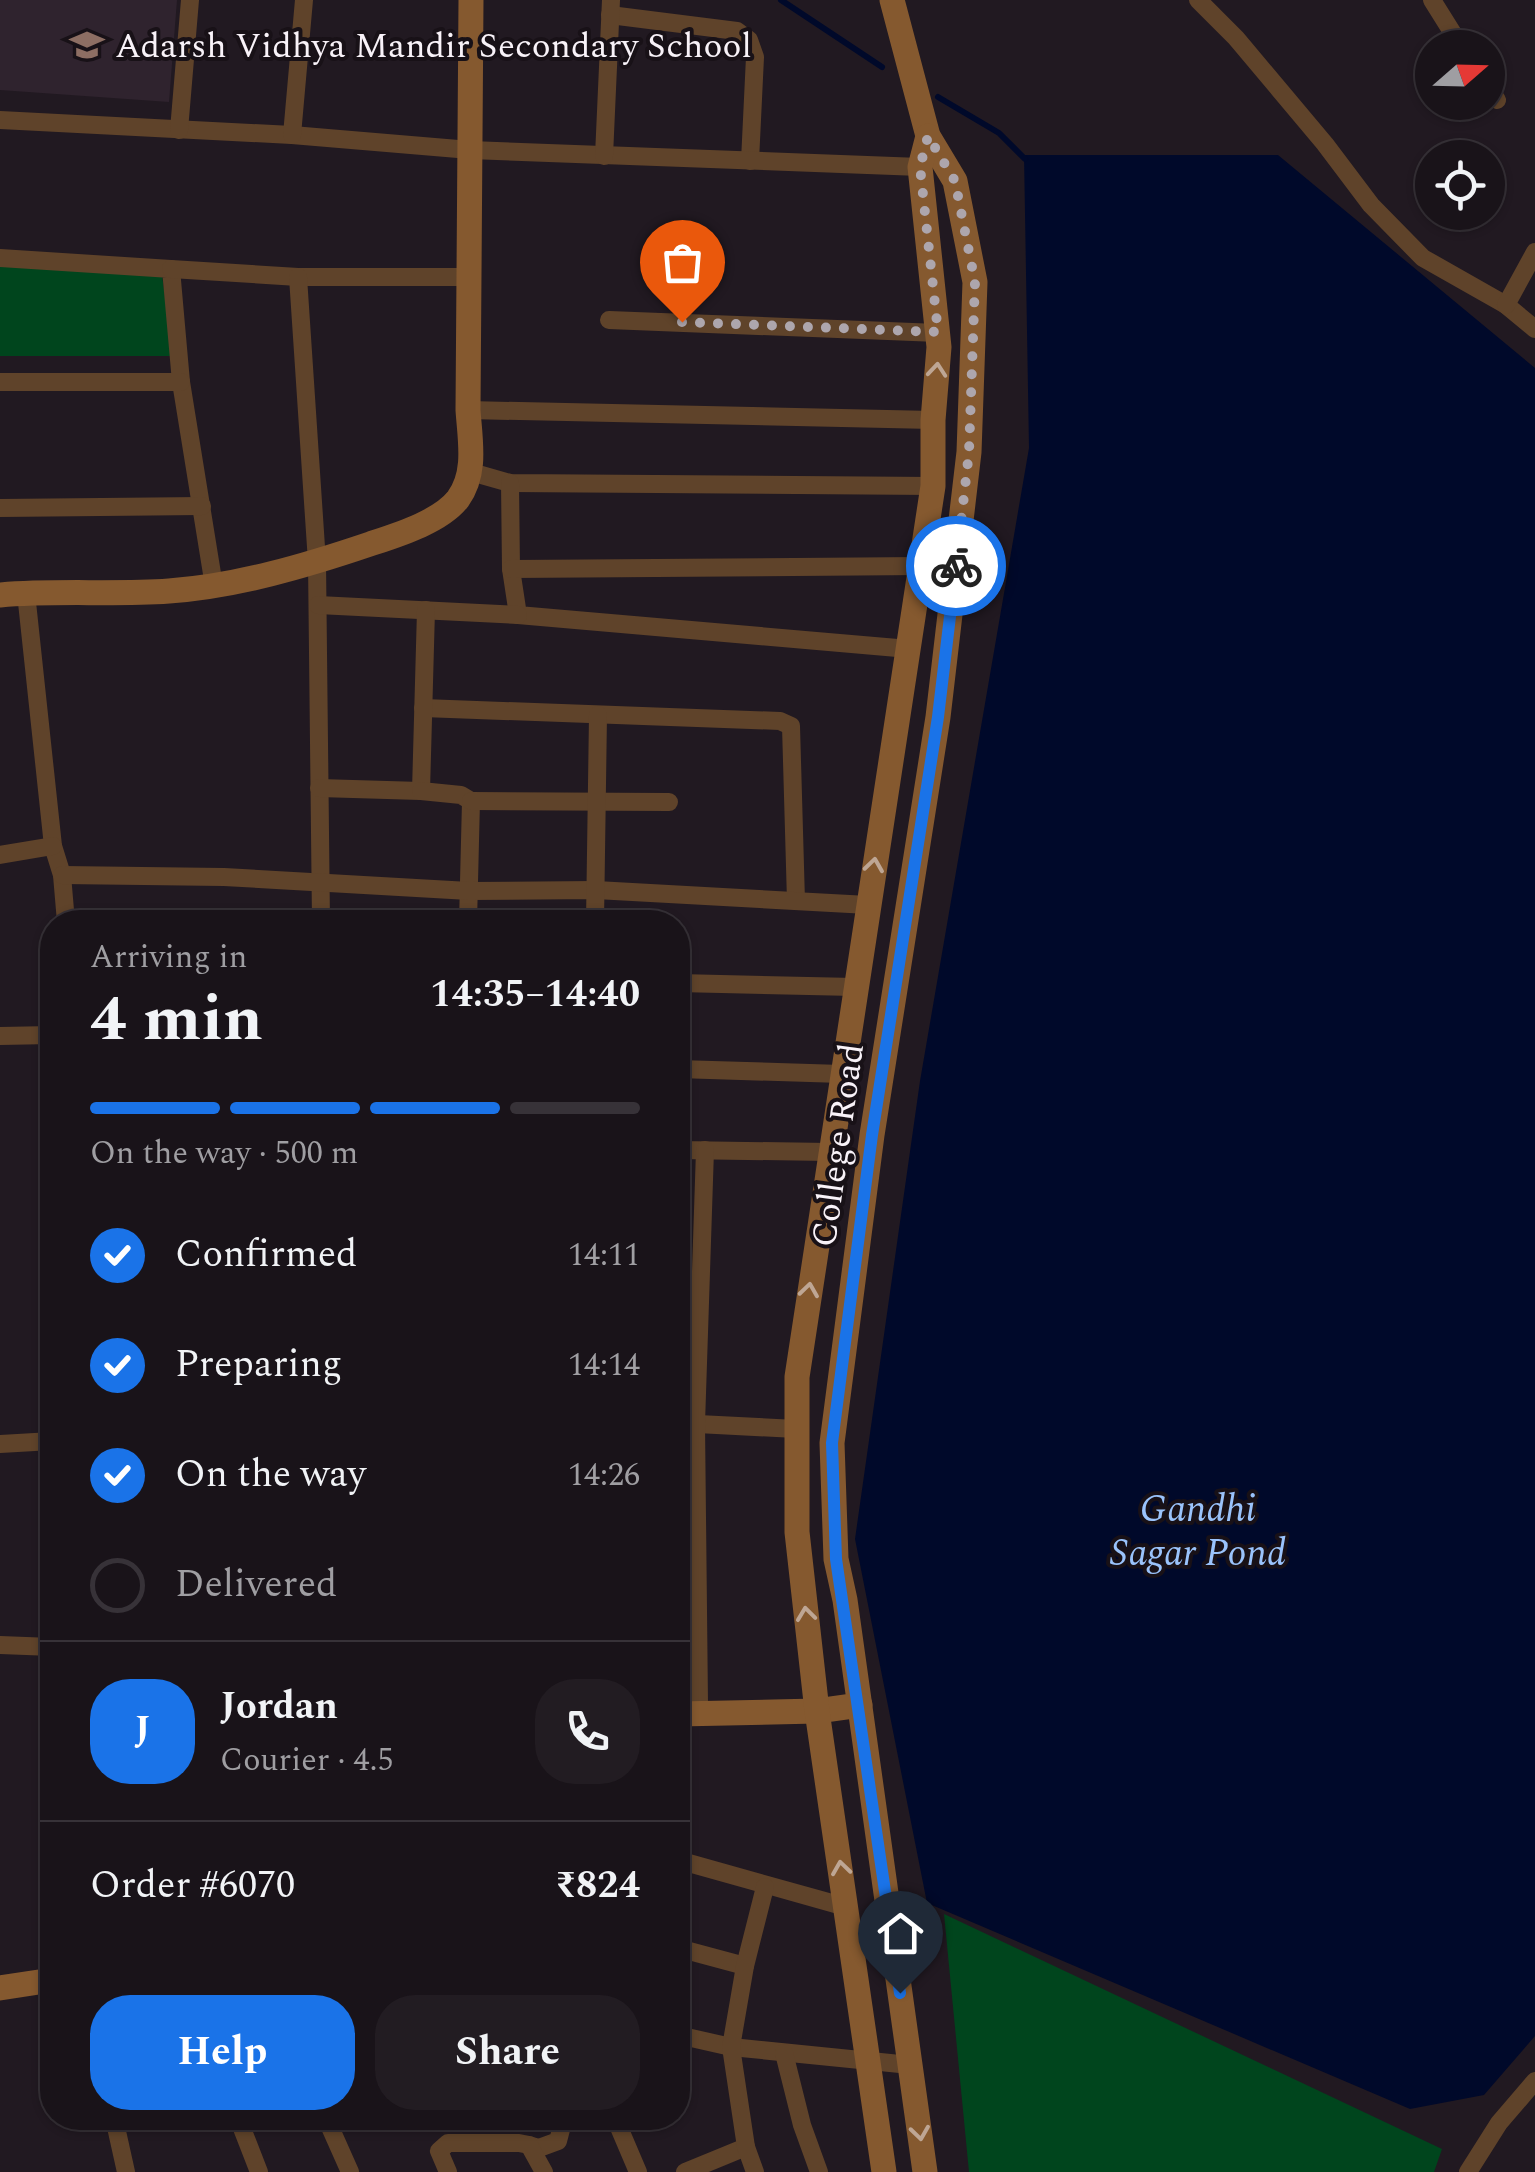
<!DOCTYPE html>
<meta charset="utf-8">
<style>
body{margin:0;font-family:Spectral,serif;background:#221c22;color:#f1f3f6;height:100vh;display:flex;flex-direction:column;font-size:38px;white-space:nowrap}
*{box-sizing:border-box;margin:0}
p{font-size:32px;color:#9f9ea2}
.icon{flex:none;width:55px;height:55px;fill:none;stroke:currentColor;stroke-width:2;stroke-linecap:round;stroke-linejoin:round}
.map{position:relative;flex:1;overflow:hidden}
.details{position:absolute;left:40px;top:910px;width:650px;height:1220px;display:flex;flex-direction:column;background:#191319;border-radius:40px;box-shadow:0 2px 8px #0004,0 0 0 2px #373238}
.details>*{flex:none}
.needle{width:65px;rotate:70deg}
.buttons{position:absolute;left:1415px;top:30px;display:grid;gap:20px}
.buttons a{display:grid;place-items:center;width:90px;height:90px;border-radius:50%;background:#191319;box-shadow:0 2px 8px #0004,0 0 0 2px #373238;font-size:50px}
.pin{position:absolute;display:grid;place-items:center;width:85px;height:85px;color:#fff;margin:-102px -42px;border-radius:50% 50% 50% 0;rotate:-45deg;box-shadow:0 0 10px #0007}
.pin .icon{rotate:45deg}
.courier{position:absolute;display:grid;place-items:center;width:100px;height:100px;margin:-50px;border:8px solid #1a73e8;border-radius:50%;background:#fff;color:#222;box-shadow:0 2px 12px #0007}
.summary em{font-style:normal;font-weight:700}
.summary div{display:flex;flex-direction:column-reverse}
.summary{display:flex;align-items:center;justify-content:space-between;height:170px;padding:0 50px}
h1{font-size:65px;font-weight:700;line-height:75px}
.bar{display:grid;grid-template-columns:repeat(4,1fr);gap:15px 10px;align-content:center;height:120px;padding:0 50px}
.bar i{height:12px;border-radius:8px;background:#373238}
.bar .active{background:#1a73e8}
.bar p{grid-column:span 4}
.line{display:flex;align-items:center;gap:25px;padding:0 50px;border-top:2px solid #373238}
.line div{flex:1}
.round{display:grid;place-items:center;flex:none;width:105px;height:105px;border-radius:40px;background:#221c22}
ol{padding:0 50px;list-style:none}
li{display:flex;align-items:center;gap:30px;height:110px}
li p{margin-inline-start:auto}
li .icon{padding:10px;border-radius:50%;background:#1a73e8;color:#fff;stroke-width:4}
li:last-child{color:#9f9ea2}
li i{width:55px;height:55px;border:5px solid #373238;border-radius:50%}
.cta{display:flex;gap:20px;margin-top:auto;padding:20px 50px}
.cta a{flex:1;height:115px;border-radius:40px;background:#1a73e8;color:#fff;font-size:40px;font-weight:700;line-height:115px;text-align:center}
.cta a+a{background:#221c22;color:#f1f3f6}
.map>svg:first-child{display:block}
</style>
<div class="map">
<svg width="1535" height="2172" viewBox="0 0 1535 2172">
<rect width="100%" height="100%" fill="#211921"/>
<polygon fill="#2f232e" points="0,0 177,0 169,102 0,90"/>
<g fill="#00451d">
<polygon points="0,264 161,268 173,356 0,356"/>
<polygon points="944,1914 1442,2149 1434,2172 969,2172"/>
</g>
<polygon fill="#00092a" points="1024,155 1278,155 1535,368 1535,2036 1484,2095 1410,2109 927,1903 855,1539 920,1081 1029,448"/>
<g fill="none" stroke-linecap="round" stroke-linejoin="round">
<g stroke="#00092a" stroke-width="6">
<polyline points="781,0 882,67"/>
<polyline points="938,97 999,133 1025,159"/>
</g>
<g stroke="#5f432a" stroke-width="18">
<polyline points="1198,0 1236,38 1325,144 1371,205 1423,258 1506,305 1535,329"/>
<polyline points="1432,0 1462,48"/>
<polyline points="610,15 737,31 749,40 755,57 750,161"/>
<polyline points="1488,86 1497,100"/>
<polyline points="0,120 292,135 470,150 920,167"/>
<polyline points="179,130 190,0"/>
<polyline points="292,135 304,0"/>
<polyline points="604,156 611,0"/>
<polyline points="0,258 171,269 181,382 214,586"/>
<polyline points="171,269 298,277 469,277"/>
<polyline points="298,277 317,562 321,922"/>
<polyline points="1506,305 1535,252"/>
<polyline points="609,320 938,333"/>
<polyline points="0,382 181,382"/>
<polyline points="468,410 933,420"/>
<polyline points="471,472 510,483 933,486"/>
<polyline points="510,483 511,569 518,615 909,649"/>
<polyline points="0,508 202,506"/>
<polyline points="511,569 922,566"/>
<polyline points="26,593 53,846 62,875 66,922"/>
<polyline points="318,605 518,615"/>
<polyline points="423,708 780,721 791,726 796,901"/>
<polyline points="319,788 421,791 426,610"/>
<polyline points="421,791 461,795 471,801 468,922"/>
<polyline points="471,801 669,802"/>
<polyline points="0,855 53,846"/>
<polyline points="62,875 224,877 469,891 596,890 868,905"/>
<polyline points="595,922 598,715"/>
<polyline points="678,983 855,987"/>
<polyline points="0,1036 52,1035"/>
<polyline points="678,1069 842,1074"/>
<polyline points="678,1150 830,1152"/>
<polyline points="678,1423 796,1429"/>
<polyline points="0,1444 52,1441"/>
<polyline points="0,1645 52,1647"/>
<polyline points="699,1702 696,1424 705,1150"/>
<polyline points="678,1860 846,1907"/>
<polyline points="678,1948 745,1966"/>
<polyline points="678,2035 731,2047 910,2065"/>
<polyline points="784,2053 802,2125 819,2172"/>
<polyline points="114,2118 126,2172"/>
<polyline points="238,2118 259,2172"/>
<polyline points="326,2118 350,2172"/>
<polyline points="615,2118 638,2172"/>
<polyline points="529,2145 539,2148 558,2141 564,2118"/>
<polyline points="448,2172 439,2151 448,2143 519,2143 529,2145 544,2172"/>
<polyline points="685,2172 746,2147"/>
<polyline points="755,2172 746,2147 731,2047 745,1966 765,1887"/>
<polyline points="1468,2172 1499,2123 1535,2081"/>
</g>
<g stroke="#85592f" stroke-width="25">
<polyline points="892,0 928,136 955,181 975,282 969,452 938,717 872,1135 832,1443 836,1559 845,1600 925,2172"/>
<path d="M0,595c56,-5 113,0 169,-4 68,-5 136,-25 201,-47 27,-9 70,-22 88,-45 19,-26 12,-59 10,-89l3,-410"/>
<polyline points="678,1714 817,1711 860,1705"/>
<polyline points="0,1988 52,1980"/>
<polyline points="884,2172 817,1711 797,1532 797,1377 933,486 933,420 939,347 920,167 928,136"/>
</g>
</g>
<defs><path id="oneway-chevron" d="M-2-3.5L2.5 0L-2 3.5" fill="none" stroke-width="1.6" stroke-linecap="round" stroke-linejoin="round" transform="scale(2.5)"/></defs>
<g stroke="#bea694">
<use href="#oneway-chevron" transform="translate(937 370) rotate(-85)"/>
<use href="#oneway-chevron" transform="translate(874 865) rotate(-82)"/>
<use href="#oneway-chevron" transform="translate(809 1290) rotate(-82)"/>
<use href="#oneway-chevron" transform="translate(806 1614) rotate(-97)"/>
<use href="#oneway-chevron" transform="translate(841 1868) rotate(-98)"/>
<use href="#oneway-chevron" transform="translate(920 2133) rotate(82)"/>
</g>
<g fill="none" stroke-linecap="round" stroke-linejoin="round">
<polyline stroke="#ada6ad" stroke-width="10" stroke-dasharray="0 18" points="682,322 938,332 920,167 928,136 955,181 975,282 969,452 956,566"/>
<polyline stroke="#1a73e8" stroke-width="12" points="900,1993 836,1559 832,1443 872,1135 938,717 956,566"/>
</g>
<defs>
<g id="school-bare" transform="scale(2.7)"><path d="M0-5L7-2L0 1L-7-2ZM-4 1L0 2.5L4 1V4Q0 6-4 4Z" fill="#8d6e63" stroke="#181117" stroke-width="2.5" paint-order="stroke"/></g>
</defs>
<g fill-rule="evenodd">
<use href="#school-bare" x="87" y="45"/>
</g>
<g text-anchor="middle" stroke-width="8" stroke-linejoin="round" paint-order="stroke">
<g font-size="35" fill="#f8f2f8" stroke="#181117" text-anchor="start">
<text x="115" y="57">Adarsh Vidhya Mandir Secondary School</text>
</g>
<g font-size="35" fill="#f8f2f8" stroke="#181117">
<text transform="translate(837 1145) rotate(-82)" y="12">College Road</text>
</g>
<g font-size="38" font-style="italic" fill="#9ac3fb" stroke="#181117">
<text x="1198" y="1521">Gandhi<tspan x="1198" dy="44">Sagar Pond</tspan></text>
</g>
</g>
</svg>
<div class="buttons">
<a><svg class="needle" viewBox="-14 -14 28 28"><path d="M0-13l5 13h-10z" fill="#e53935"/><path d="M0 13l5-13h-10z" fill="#9f9ea2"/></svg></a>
<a><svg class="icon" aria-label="locate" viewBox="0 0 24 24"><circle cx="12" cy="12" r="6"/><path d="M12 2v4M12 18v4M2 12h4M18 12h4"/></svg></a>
</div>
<div class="pin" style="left:682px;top:322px;background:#ea580c"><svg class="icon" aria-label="bag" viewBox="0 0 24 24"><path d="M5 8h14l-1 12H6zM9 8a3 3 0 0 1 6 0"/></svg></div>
<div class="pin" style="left:900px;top:1993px;background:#1f2937"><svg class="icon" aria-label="home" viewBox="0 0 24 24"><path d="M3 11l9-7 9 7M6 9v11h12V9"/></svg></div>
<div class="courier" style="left:956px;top:566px"><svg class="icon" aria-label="bike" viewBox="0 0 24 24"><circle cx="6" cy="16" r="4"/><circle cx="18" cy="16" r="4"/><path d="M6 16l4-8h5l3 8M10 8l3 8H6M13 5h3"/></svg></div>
<section class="details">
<div class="summary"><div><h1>4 min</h1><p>Arriving in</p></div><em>14:35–14:40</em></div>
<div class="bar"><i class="active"></i><i class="active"></i><i class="active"></i><i></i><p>On the way · 500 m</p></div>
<ol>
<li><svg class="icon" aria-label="check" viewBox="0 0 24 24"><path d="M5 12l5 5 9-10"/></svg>Confirmed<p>14:11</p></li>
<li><svg class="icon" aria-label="check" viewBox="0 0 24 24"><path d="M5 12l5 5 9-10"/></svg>Preparing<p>14:14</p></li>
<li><svg class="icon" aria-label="check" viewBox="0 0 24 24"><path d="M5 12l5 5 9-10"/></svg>On the way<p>14:26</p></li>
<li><i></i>Delivered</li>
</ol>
<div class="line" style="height:180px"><b class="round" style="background:#1a73e8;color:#fff">J</b><div><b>Jordan</b><p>Courier · 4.5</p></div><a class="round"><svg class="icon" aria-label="phone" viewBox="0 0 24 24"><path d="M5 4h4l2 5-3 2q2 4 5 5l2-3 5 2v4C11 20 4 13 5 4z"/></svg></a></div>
<div class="line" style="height:130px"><div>Order #6070</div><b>₹824</b></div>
<div class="cta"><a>Help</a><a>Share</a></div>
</section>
</div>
